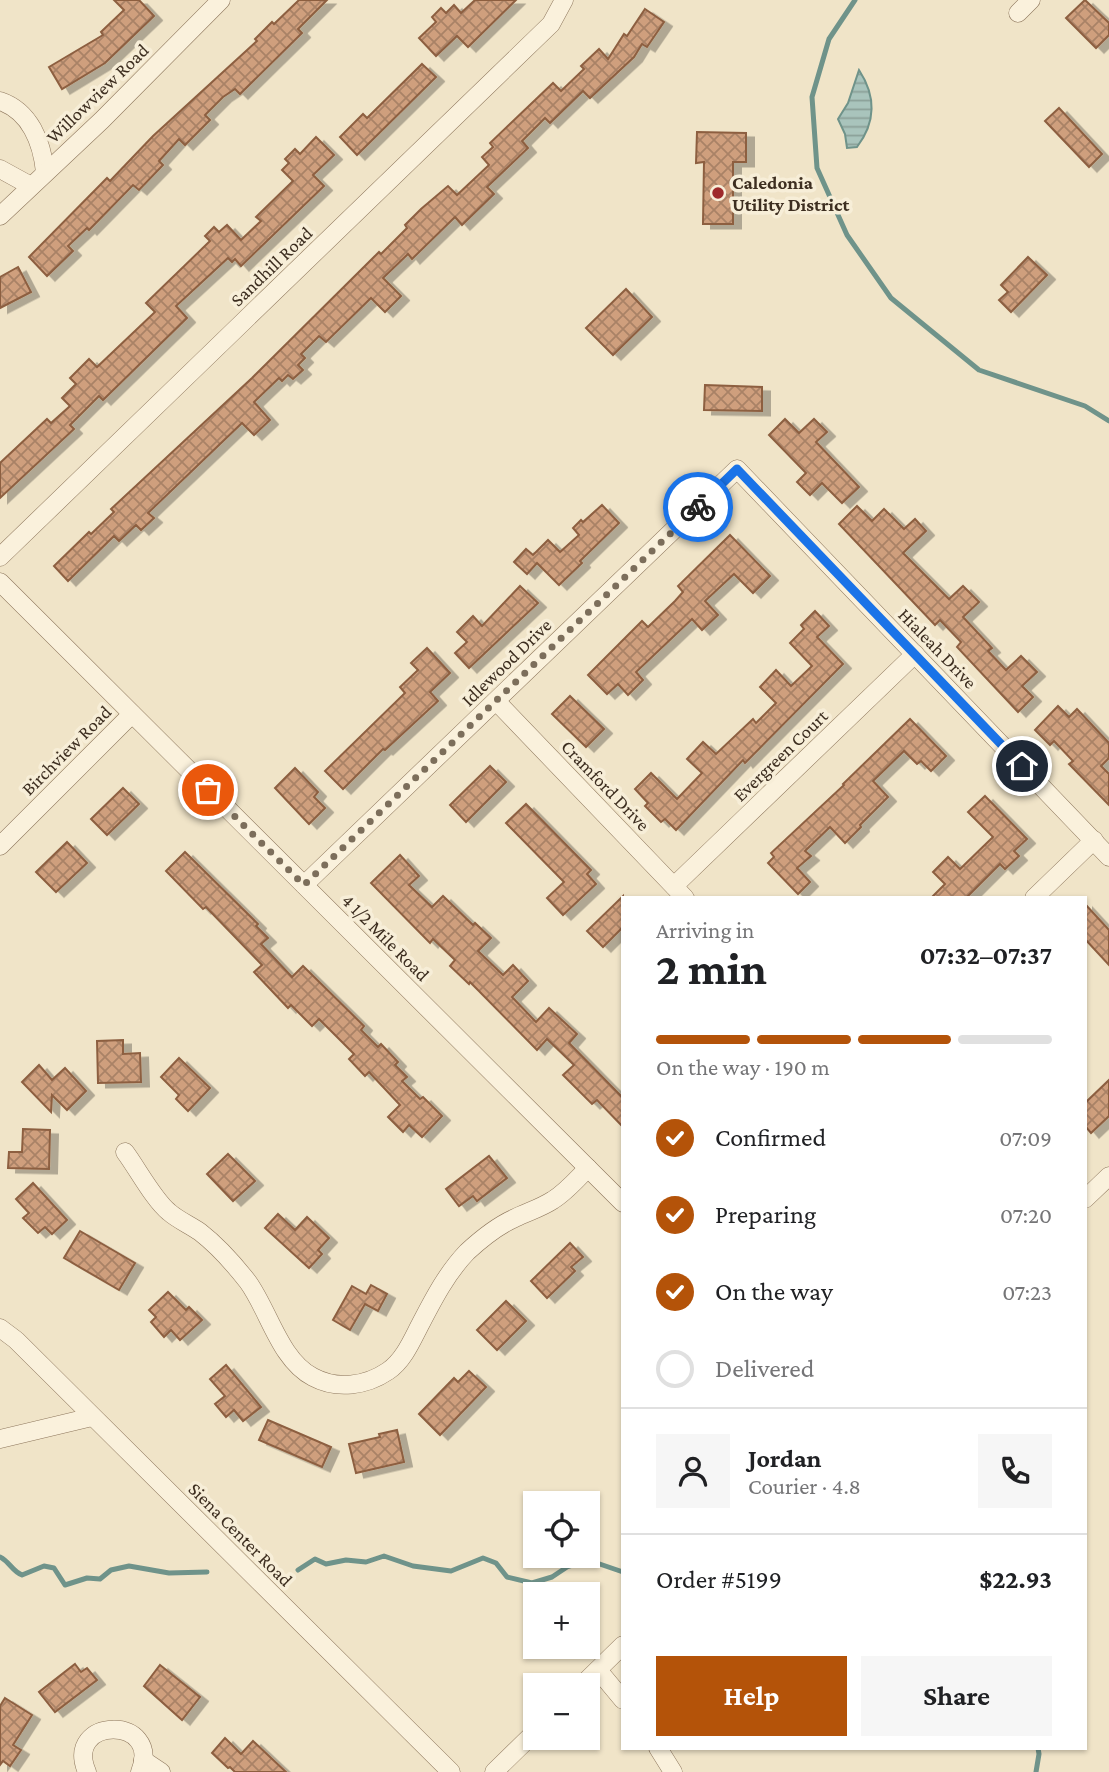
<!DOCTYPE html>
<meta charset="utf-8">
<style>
body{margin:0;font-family:"Crimson Pro",serif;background:#f6f6f6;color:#202124;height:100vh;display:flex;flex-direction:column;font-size:26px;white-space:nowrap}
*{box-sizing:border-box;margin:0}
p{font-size:23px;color:#757577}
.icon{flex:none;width:38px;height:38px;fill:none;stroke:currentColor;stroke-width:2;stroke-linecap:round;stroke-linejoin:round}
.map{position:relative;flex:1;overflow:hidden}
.side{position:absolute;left:621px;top:896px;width:466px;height:854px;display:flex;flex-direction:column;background:#fff;border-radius:0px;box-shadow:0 2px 5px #0004}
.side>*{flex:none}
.tools{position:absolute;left:523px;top:1491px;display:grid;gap:14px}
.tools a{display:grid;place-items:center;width:77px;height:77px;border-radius:0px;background:#fff;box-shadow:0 2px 5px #0004;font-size:35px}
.pin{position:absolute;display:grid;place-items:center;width:60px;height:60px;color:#fff;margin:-30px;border:4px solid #fff;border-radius:50%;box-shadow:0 2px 7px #0007}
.courier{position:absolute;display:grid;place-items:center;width:70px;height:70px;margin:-35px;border:5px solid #1a73e8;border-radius:50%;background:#fff;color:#222;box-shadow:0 2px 9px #0007}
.head em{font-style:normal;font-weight:700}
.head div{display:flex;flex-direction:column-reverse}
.head{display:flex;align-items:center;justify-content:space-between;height:119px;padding:0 35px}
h1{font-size:46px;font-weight:700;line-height:52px}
.bar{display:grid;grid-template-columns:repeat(4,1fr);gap:10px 7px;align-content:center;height:84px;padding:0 35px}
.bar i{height:9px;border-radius:5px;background:#e0e0e0}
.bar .active{background:#b45309}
.bar p{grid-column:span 4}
.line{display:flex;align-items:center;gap:18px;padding:0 35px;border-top:2px solid #e0e0e0}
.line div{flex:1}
.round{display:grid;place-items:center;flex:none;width:74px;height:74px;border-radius:0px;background:#f6f6f6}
ol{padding:0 35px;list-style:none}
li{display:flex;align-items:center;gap:21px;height:77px}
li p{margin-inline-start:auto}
li .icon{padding:7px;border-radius:50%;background:#b45309;color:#fff;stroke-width:4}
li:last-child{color:#757577}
li i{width:38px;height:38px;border:4px solid #e0e0e0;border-radius:50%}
.button{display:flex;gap:14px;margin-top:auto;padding:14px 35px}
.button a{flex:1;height:80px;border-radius:0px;background:#b45309;color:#fff;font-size:28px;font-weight:700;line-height:80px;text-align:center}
.button a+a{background:#f6f6f6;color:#202124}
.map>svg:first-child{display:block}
</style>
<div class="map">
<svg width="1109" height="1772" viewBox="0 0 1109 1772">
<defs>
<pattern id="water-rules" width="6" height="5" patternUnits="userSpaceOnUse" patternTransform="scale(1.75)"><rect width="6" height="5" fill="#a9c4bc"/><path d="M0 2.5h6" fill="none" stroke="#8ba098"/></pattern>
<pattern id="building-cross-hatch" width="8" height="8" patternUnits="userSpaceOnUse" patternTransform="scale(1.75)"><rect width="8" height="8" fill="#cf9f7d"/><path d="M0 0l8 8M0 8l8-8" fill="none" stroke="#a98266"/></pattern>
<filter id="shadow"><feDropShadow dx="8" dy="4.5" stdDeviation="0" flood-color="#0004"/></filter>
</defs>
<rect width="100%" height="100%" fill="#f0e4c8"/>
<path fill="url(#water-rules)" stroke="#6f938a" stroke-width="2" d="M859,70c17,26 17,52 -2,77l-10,1 -2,-14 -7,-15 10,-16z"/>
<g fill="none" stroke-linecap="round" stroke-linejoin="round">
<g stroke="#6f938a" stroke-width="5">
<polyline points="855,0 829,39 812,97 817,168 847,235 891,298 979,370 1085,406 1109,421"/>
<path d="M0,1557c10,5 12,14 22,18l22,-9 10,2 11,17 22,-7 13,1 11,-9 18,-4 40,7 38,-1"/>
<polyline points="298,1570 315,1559 326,1564 346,1560 366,1562 384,1556 413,1566 451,1571 483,1558 496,1563 507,1577 532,1583 552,1577 567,1567 588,1560 623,1572"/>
<polyline points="1036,1772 1039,1754 1038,1748"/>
</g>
</g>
<g fill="url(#building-cross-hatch)" stroke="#8d5f41" stroke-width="2" filter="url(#shadow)">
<polygon points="114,0 139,0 154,16 105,63 62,89 49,67 103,35 101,32 124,10"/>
<polygon points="299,0 327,0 298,29 302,33 240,94 235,89 223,97 205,115 210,120 185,145 179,139 159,161 163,165 139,190 133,185 89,230 87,228 68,246 73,251 47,276 29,257 107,178 110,181 153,136 257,41 255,39 272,22 274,24"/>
<polygon points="475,0 516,0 468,47 457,36 436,56 419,38 436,22 432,17 441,8 446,13 454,5 461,13"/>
<polygon points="1085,0 1109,23 1109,35 1096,48 1066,18"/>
<polygon points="645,9 664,22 647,47 642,44 634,57 590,98 583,91 550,123 545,118 522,141 528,148 487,187 494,194 462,225 455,217 412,259 408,254 383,278 401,296 385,312 371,298 326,342 319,336 301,354 305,358 298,365 303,370 293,379 288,375 282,381 279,378 254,402 270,420 254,435 242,423 148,513 154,518 141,530 136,525 119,541 114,536 68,581 54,566 89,532 91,534 114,512 111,509 252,378 379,252 381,254 407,228 405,225 421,209 448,186 457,195 489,165 482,157 493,147 490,143 553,83 561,91 584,69 581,66 599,49 608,59 624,34 627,36"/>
<polygon points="422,64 436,77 357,155 340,137 363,114 367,118"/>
<polygon points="1059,108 1102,154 1089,167 1045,121"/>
<polygon points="697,132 746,133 746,162 733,162 733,224 703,224 704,162 696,163"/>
<polygon points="316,137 334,155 313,175 324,186 241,266 235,259 232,262 228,258 176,306 187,318 103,400 99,396 70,425 74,429 0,498 0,463 47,419 51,423 70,406 62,398 76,384 70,378 89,359 97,367 155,312 146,303 210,241 205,236 214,227 219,232 227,225 241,240 261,221 256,217 293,181 282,170 289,163 285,159 295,149 300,154"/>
<polygon points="1028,257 1047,275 1011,312 999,300 1008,292 1001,285"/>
<polygon points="18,267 31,292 0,308 0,277"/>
<polygon points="626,289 652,317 613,355 586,328"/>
<polygon points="705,385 762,387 762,411 704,410"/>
<polygon points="785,419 799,433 814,419 827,432 816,442 859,487 842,503 822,483 810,495 797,482 806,473 769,435"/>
<polygon points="602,505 619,523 580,561 582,563 559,585 537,563 527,574 514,562 526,549 533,555 548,540 560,552 579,535 573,528 581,520 583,522"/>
<polygon points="857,506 872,521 884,509 904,529 915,519 926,531 903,553 949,599 963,586 979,602 963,617 992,648 988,651 1006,670 1021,656 1037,672 1022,686 1033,697 1018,712 957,647 961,642 940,620 935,625 839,524"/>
<polygon points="730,535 770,576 753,593 734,574 705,601 718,615 702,630 692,619 636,672 643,680 628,695 618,684 607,694 588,675 642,621 648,627 675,601 683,592 678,586"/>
<polygon points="520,586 538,603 469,668 455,653 467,642 457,632 473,616 482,626"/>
<polygon points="815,611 829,626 817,637 843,664 745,763 743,760 676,830 665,819 661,822 645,806 648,803 635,789 651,773 677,799 702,773 687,759 703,742 716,754 753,719 756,723 776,703 760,687 776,670 791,686 812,666 790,643 804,629 801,625"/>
<polygon points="427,648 450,673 430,692 438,701 385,750 383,749 343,789 325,771 405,693 400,687 418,670 411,663"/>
<polygon points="570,696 604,729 586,747 552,714"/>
<polygon points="1058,706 1069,717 1077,709 1109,743 1109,758 1101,766 1109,774 1109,805 1069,764 1073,761 1054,741 1050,745 1035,730"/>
<polygon points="910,719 946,756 931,771 921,761 917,764 904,751 873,781 888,797 860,825 861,827 845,843 830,827 805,851 811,856 797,868 810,882 798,894 768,863 774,857 771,853 844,785 843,784"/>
<polygon points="490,766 506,782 466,822 450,805"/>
<polygon points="295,768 318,792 314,797 325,808 309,824 275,788"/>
<polygon points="123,788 139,804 107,835 91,819"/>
<polygon points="985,796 1027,839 1014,851 1019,856 1005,869 1000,864 966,898 931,898 945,884 933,872 948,857 960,869 993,837 968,812"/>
<polygon points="526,804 591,870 587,874 596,884 563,915 547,898 564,882 506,823"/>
<polygon points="67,842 87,863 56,892 36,872"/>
<polygon points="185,852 258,924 256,926 268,938 261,944 292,977 303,966 364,1026 361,1030 378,1047 381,1044 398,1062 395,1065 407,1077 402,1081 420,1099 423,1097 442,1116 422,1137 409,1125 403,1132 388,1117 400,1105 369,1072 365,1076 349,1059 354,1054 319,1019 312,1026 291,1005 288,1008 254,972 262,965 206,907 203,909 166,871"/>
<polygon points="400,855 419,876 409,885 432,907 443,896 473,925 475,923 491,938 478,951 503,975 513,965 528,981 512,997 536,1022 549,1008 577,1034 569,1043 623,1098 623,1127 597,1100 592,1104 563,1075 574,1065 547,1039 537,1050 470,982 469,984 450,966 455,960 433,939 430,943 371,883"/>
<polygon points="623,896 623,927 603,947 587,931"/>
<polygon points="1085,904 1109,930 1109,965 1085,939"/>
<polygon points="123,1040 123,1054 140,1053 141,1082 98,1083 97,1041"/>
<polygon points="179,1058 210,1088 188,1111 176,1099 179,1095 161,1077"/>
<polygon points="39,1065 52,1080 65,1068 86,1091 67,1110 52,1095 51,1112 22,1082"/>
<polygon points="1109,1080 1109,1116 1091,1133 1085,1126 1085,1103"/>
<polygon points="23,1129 50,1130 49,1169 8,1168 9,1152 22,1152"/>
<polygon points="228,1154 255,1181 233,1201 207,1174"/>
<polygon points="489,1156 507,1178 477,1201 473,1196 459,1206 446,1189"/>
<polygon points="33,1183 67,1220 52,1234 45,1227 38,1233 23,1218 29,1213 16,1199"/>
<polygon points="278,1214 295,1230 307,1217 329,1238 318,1250 322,1254 309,1268 265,1228"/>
<polygon points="80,1231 135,1263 119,1290 64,1258"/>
<polygon points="570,1243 583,1257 571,1267 575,1271 547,1298 531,1281"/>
<polygon points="371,1285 387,1294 378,1311 365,1304 350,1330 333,1320 352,1286 366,1294"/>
<polygon points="168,1292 186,1310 189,1307 202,1320 180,1340 171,1330 164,1337 151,1322 156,1317 149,1310"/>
<polygon points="506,1301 526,1321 497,1350 477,1330"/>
<polygon points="226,1365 261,1407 243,1421 234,1410 226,1417 215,1404 225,1396 210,1379"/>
<polygon points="469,1371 486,1387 440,1435 419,1414 454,1378 458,1382"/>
<polygon points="268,1420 331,1447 322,1467 259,1440"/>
<polygon points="397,1430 404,1462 356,1473 349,1444 380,1437 379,1434"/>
<polygon points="75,1664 81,1672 87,1668 97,1680 55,1712 39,1692"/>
<polygon points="160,1665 200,1697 182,1720 144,1686"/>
<polygon points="5,1698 32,1715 13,1745 21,1750 10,1766 3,1761 0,1765 0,1706"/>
<polygon points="225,1738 241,1754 253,1741 286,1772 235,1772 230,1767 228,1768 212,1753"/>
</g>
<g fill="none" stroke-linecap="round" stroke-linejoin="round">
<g stroke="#8d765c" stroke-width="19">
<g id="street">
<polyline points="1018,13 1031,0"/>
<path d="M0,101c30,10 42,41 45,71"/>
<polyline points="0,169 31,186"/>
<polyline points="0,216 102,120 221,0"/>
<polyline points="0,557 551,24 564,0"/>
<polyline points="0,582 623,1203"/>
<polyline points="496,701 685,898"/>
<polyline points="0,846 132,714"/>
<polyline points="304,885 737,469 1109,857"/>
<polyline points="674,886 915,654"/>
<polyline points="1034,898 1094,840"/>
<path d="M125,1152c12,16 29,48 44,60 9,8 21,13 31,20 18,14 34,32 48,50 21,29 32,78 65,95 24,13 53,9 75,-6 16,-11 24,-31 33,-48 13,-25 26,-50 46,-71 14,-13 30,-26 48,-34 12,-6 26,-10 38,-18 13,-8 24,-21 35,-32"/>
<polyline points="1085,1199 1109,1176"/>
<polyline points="0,1328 16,1340 451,1772"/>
<polyline points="0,1439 92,1417"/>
<polyline points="598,1670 623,1700"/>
<polyline points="582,1685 623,1645"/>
<polyline points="658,1748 673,1772"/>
<polyline points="143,1760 161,1772"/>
<path d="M87,1772c-24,-56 76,-57 53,0"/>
<polyline points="494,1772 536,1731"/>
</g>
</g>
<use href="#street" stroke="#faf1dc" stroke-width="18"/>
</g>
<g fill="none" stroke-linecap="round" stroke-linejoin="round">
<polyline stroke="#7c6e5b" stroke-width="7" stroke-dasharray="0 12.6" points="208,790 304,885 698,507"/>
<polyline stroke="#1a73e8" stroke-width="9" points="698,507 737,469 1022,766"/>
</g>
<circle fill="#9e2a2b" stroke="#f7eed8" stroke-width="2.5" cx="718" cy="193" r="7"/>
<g text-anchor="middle" stroke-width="7" stroke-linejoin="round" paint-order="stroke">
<g font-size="19" fill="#3d2e20" stroke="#f7eed8">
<text transform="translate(97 93) rotate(-44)" y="7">Willowview Road</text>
<text transform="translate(271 266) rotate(-44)" y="7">Sandhill Road</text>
<text transform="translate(938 648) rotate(46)" y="7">Hialeah Drive</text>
<text transform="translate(506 662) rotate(-44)" y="7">Idlewood Drive</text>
<text transform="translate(66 750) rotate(-45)" y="7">Birchview Road</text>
<text transform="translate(780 755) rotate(-44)" y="7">Evergreen Court</text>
<text transform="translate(606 785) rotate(46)" y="7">Cramford Drive</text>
<text transform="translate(386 937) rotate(45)" y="7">4 1/2 Mile Road</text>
<text transform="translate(241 1534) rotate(45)" y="7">Siena Center Road</text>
</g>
<g font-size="19" font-weight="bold" fill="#3d2e20" stroke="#f7eed8" text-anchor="start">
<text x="732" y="189">Caledonia<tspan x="732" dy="22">Utility District</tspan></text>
</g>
</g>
</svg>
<div class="tools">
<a><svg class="icon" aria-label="locate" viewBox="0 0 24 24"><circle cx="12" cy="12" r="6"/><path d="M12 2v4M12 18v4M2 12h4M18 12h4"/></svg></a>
<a>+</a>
<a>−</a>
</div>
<div class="pin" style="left:208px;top:790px;background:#ea580c"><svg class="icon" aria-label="bag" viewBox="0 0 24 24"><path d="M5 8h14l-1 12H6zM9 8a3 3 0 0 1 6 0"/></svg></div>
<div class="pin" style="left:1022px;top:766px;background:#1f2937"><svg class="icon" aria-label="home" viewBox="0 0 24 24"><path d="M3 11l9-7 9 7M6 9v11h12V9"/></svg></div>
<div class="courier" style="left:698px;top:507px"><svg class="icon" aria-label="bike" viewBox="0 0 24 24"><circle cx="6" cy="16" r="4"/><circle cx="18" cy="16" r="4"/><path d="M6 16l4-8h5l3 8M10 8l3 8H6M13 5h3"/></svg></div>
<section class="side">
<div class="head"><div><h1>2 min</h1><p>Arriving in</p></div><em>07:32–07:37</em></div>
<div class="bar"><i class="active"></i><i class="active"></i><i class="active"></i><i></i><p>On the way · 190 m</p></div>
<ol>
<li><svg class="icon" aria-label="check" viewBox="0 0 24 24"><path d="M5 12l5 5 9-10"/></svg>Confirmed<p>07:09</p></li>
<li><svg class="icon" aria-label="check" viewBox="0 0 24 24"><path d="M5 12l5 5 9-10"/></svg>Preparing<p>07:20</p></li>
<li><svg class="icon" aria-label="check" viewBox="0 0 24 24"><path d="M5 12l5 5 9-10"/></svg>On the way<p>07:23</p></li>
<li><i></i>Delivered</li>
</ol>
<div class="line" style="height:126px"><a class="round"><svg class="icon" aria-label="person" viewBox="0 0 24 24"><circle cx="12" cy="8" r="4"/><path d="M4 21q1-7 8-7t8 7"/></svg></a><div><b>Jordan</b><p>Courier · 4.8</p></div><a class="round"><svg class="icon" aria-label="phone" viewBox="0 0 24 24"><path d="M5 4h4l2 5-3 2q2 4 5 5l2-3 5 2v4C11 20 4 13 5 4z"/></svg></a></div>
<div class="line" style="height:91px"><div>Order #5199</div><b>$22.93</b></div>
<div class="button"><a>Help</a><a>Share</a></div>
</section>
</div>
